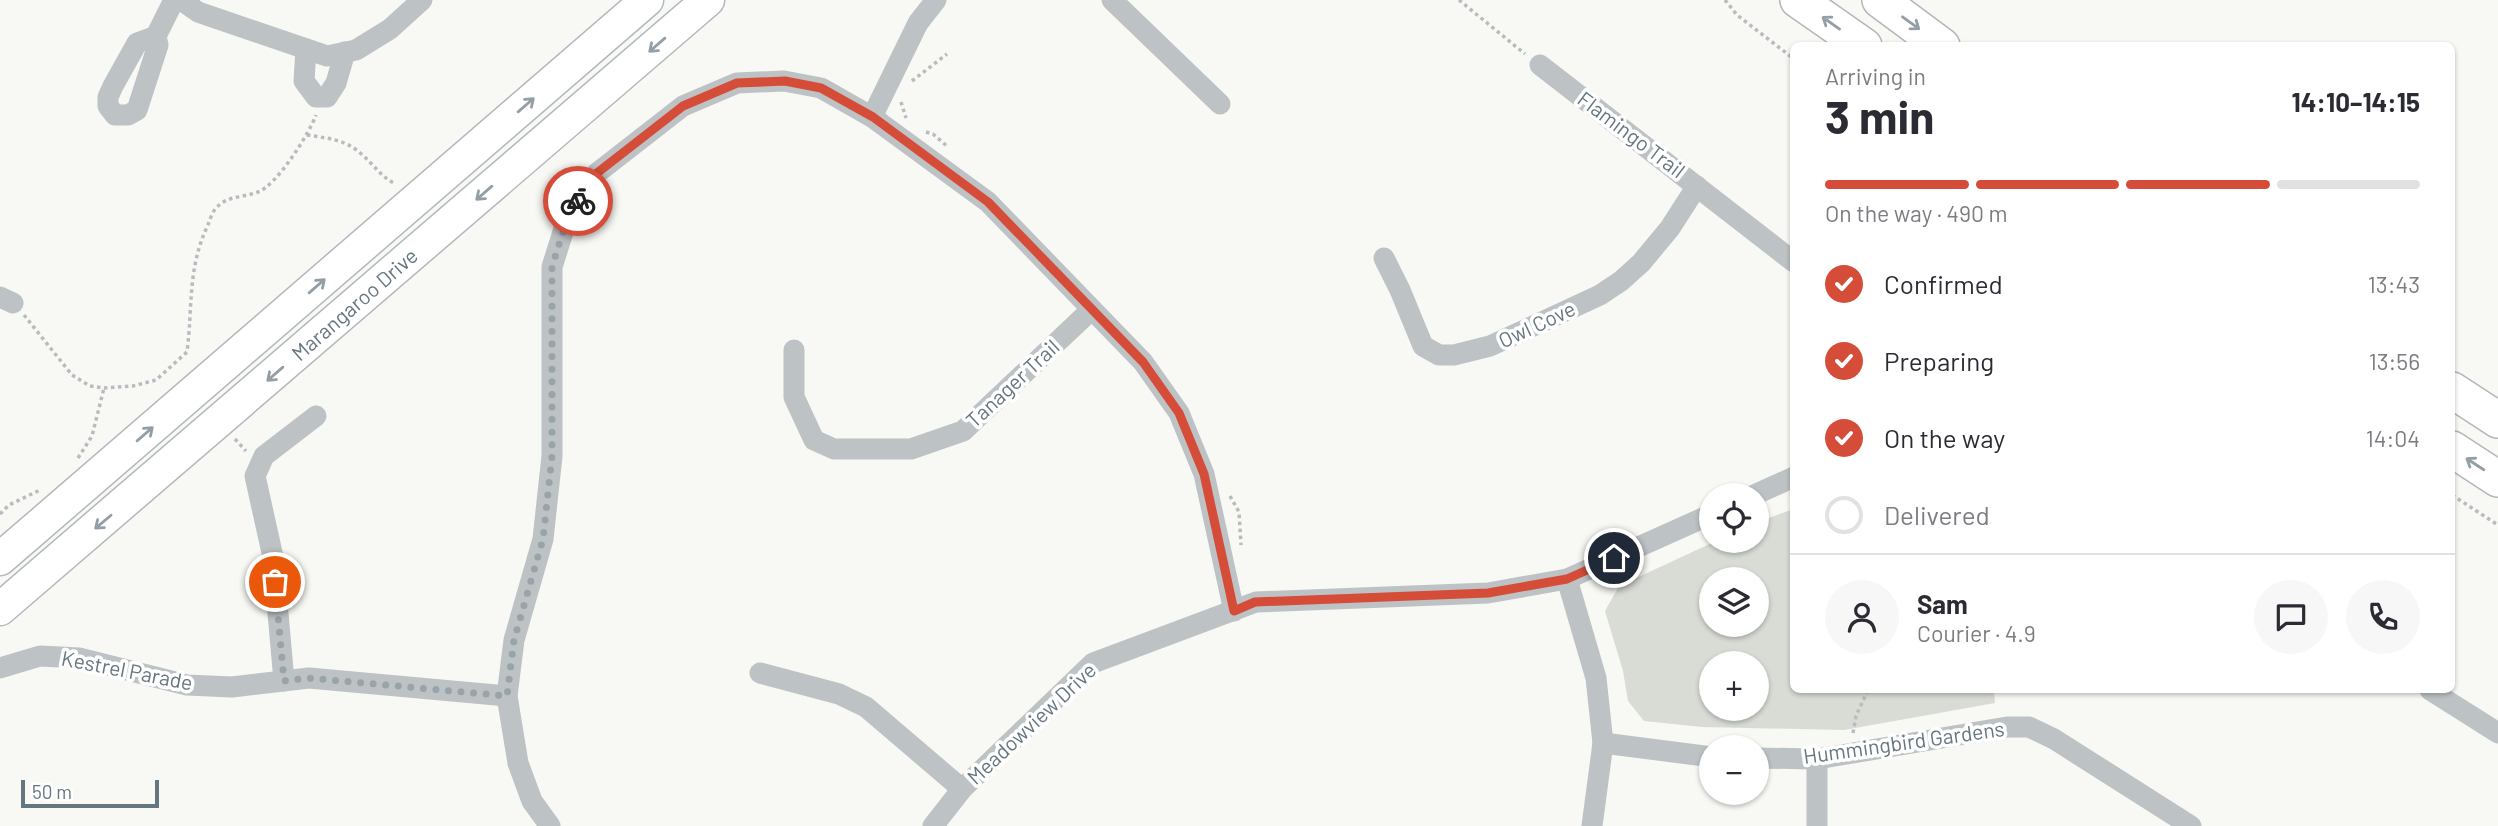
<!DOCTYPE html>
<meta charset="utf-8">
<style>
body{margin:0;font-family:Barlow,sans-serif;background:#f7f7f7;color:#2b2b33;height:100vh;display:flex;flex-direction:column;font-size:26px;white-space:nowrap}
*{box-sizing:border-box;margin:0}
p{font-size:23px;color:#7c7c81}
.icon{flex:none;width:38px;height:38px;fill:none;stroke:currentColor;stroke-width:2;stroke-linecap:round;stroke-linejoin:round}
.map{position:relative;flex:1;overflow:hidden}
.panel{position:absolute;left:1790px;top:42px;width:665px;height:651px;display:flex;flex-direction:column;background:#fff;border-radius:10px;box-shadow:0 2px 5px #0004}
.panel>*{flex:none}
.controls{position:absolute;left:1699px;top:483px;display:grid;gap:14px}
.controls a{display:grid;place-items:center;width:70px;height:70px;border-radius:50%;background:#fff;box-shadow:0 2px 5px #0004;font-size:35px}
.scale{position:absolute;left:21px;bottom:18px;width:138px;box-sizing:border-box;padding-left:7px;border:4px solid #65767e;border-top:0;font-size:19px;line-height:24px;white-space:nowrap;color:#65767e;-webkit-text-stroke:5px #fff;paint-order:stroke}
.pin{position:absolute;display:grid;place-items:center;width:60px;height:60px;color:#fff;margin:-30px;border:4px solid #fff;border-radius:50%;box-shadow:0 2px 7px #0007}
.courier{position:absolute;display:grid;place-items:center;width:70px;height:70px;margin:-35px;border:5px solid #d54d38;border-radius:50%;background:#fff;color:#222;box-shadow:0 2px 9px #0007}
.head em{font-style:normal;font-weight:700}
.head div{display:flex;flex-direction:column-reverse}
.head{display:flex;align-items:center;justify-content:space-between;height:119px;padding:0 35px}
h1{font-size:46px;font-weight:700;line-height:52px}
.bar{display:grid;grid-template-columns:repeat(4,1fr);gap:10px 7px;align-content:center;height:84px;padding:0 35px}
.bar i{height:9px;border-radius:5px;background:#e1e1e2}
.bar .current{background:#d54d38}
.bar p{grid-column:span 4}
.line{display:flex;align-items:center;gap:18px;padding:0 35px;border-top:2px solid #e1e1e2}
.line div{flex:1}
.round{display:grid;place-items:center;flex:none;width:74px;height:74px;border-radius:37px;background:#f7f7f7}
ol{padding:0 35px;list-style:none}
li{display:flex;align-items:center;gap:21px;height:77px}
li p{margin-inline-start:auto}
li .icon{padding:7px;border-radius:50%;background:#d54d38;color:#fff;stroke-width:4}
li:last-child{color:#7c7c81}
li i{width:38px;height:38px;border:4px solid #e1e1e2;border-radius:50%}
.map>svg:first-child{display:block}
</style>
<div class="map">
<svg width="2498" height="826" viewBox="0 0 2498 826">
<rect width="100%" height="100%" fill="#f8f8f5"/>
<path fill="#d8dcd5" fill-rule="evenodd" d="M1794,509v181h200l1,13 -151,27 -142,-3 -58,-6 -16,-20 -5,-30 -18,-60 14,-25 97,-45h41v-19zM1712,579h45v46h-45zM1712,663h45v46h-45z"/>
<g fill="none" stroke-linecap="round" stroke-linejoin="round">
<g stroke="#b2b8bc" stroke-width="35">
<g id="secondary">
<polyline points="0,559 647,0"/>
<polyline points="0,609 708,0"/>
</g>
</g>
<g stroke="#b1b7ba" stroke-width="38">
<g id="primary">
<polyline points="1798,0 1864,46"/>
<polyline points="1880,0 1942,46"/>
<polyline points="2452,390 2498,420"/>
<polyline points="2452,449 2498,479"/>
</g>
</g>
<g stroke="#b8bcbe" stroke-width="3.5" stroke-dasharray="3.5 3.5" stroke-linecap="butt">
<polyline points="1459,0 1525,54"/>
<polyline points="1725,0 1737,15 1794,59"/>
<polyline points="912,81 947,54"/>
<polyline points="901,102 906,118"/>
<polyline points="926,132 933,134 948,147"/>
<path d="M307,135c18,3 37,4 52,17 14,11 21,25 37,32"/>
<path d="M24,315l48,60 18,11 14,2 29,-2 23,-6 31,-28c6,-46 0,-83 21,-127 2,-6 5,-15 10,-19 10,-10 27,-9 40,-14 19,-7 51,-58 58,-77"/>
<polyline points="235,439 246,451"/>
<polyline points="78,458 92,436 104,388"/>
<polyline points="2452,495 2498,525"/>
<polyline points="1230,496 1239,512 1241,545"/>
<polyline points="0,514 9,505 40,490"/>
<polyline points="1853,733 1856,716 1868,690"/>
</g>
<g stroke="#bdc2c5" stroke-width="21">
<polyline points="181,0 198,12 327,56 356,50 390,29 422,0"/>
<polyline points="1112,0 1220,104"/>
<polyline points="156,36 137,43 113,86 108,97 108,106 115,115 128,115 137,110 158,45 156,36 174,0"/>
<polyline points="306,49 304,81 316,97 327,97 336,83 345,52"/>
<polyline points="1540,65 1794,262"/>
<polyline points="872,117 918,23 936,0"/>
<polyline points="1384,258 1400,290 1423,346 1439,355 1454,355 1490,346 1600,295 1621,281 1641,263 1670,228 1697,186"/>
<polyline points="0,297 13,303"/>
<polyline points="794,350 794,397 814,440 834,449 911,449 963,431 1091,310"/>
<polyline points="1754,495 1794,477"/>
<polyline points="1567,579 1596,678 1603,743 1592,826"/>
<polyline points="0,668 40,656 79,658 187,685 232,687 309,678 507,696"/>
<polyline points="760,673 839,694 866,707 962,789"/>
<polyline points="284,681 273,557 255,476 264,456 316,416"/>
<polyline points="2430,690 2498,733"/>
<polyline points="1603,743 1712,757"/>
<polyline points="1757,758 1817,759 2007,727 2029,727 2054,739 2191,826"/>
<polyline points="1817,759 1817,826"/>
<polyline points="550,826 532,801 518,763 507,696 514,640 543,539 552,456 552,267 568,216 597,173 683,106 737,83 784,81 821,88 872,117 988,202 1143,362 1179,413 1204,474 1234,611"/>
<polyline points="933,826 962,789 1093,663 1256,602 1488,593 1567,579 1712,514"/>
</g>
<use href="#secondary" stroke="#fff" stroke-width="32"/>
<use href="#primary" stroke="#fff" stroke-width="35"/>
</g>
<defs><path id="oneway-shaft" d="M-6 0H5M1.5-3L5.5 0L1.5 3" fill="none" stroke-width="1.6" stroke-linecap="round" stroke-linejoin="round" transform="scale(1.75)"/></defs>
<g stroke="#939fa5">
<use href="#oneway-shaft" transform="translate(1831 23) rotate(-145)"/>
<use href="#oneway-shaft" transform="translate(1911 23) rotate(36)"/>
<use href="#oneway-shaft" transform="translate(657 45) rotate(139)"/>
<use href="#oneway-shaft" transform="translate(526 105) rotate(-41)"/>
<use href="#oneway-shaft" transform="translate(484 193) rotate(139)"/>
<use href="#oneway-shaft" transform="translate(317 286) rotate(-41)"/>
<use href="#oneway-shaft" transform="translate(275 374) rotate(139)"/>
<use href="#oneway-shaft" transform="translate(145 434) rotate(-41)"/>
<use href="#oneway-shaft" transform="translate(2475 464) rotate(-147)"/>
<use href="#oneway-shaft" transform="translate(103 522) rotate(140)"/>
</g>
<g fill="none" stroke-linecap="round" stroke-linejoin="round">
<polyline stroke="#98a4a8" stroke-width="7" stroke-dasharray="0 12.6" points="275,582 284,681 309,678 507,696 514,640 543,539 552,456 552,267 568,216 578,201"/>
<polyline stroke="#d54d38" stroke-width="9" points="578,201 597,173 683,106 737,83 785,81 821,88 873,117 988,202 1143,362 1179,413 1204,474 1234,611 1255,602 1488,593 1567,579 1614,558"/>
</g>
<g text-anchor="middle" stroke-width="7" stroke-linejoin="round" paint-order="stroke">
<g font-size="21" fill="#65767e" stroke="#fff">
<text transform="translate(1631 135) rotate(37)" y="7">Flamingo Trail</text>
<text transform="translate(355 305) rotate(-41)" y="7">Marangaroo Drive</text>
<text transform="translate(1537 325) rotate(-25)" y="7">Owl Cove</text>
<text transform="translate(1013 384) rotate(-43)" y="7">Tanager Trail</text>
<text transform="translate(127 671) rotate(11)" y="7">Kestrel Parade</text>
<text transform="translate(1032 724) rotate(-43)" y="7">Meadowview Drive</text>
<text transform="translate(1904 743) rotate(-8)" y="7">Hummingbird Gardens</text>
</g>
</g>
</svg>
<div class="controls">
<a><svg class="icon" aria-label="locate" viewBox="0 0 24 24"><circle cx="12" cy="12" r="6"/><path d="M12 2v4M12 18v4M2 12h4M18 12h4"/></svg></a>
<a><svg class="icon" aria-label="layers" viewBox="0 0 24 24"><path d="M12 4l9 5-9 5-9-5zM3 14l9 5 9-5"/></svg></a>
<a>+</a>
<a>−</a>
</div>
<div class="scale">50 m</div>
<div class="pin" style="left:275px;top:582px;background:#ea580c"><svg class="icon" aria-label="bag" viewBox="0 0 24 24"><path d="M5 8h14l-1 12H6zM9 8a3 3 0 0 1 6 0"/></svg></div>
<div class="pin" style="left:1614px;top:558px;background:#1f2937"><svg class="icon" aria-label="home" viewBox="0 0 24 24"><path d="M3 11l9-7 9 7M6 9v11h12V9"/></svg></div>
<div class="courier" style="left:578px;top:201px"><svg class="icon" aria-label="bike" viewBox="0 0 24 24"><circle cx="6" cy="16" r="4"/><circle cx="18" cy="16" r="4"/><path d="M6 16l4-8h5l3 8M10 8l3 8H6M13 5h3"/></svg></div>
<section class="panel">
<div class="head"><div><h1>3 min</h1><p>Arriving in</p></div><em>14:10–14:15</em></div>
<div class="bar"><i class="current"></i><i class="current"></i><i class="current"></i><i></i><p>On the way · 490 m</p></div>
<ol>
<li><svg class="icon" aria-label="check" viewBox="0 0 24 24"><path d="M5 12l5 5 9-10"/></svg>Confirmed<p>13:43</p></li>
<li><svg class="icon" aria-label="check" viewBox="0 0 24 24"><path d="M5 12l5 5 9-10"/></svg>Preparing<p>13:56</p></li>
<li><svg class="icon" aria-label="check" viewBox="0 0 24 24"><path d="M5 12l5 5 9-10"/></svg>On the way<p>14:04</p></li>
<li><i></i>Delivered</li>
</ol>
<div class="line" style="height:126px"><a class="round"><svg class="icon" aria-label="person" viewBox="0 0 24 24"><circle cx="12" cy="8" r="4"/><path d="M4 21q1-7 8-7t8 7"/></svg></a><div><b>Sam</b><p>Courier · 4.9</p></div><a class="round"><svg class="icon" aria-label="chat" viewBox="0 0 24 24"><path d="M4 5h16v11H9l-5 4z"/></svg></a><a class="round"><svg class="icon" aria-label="phone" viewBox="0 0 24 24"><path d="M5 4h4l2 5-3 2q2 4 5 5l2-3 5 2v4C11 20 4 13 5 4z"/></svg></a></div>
</section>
</div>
